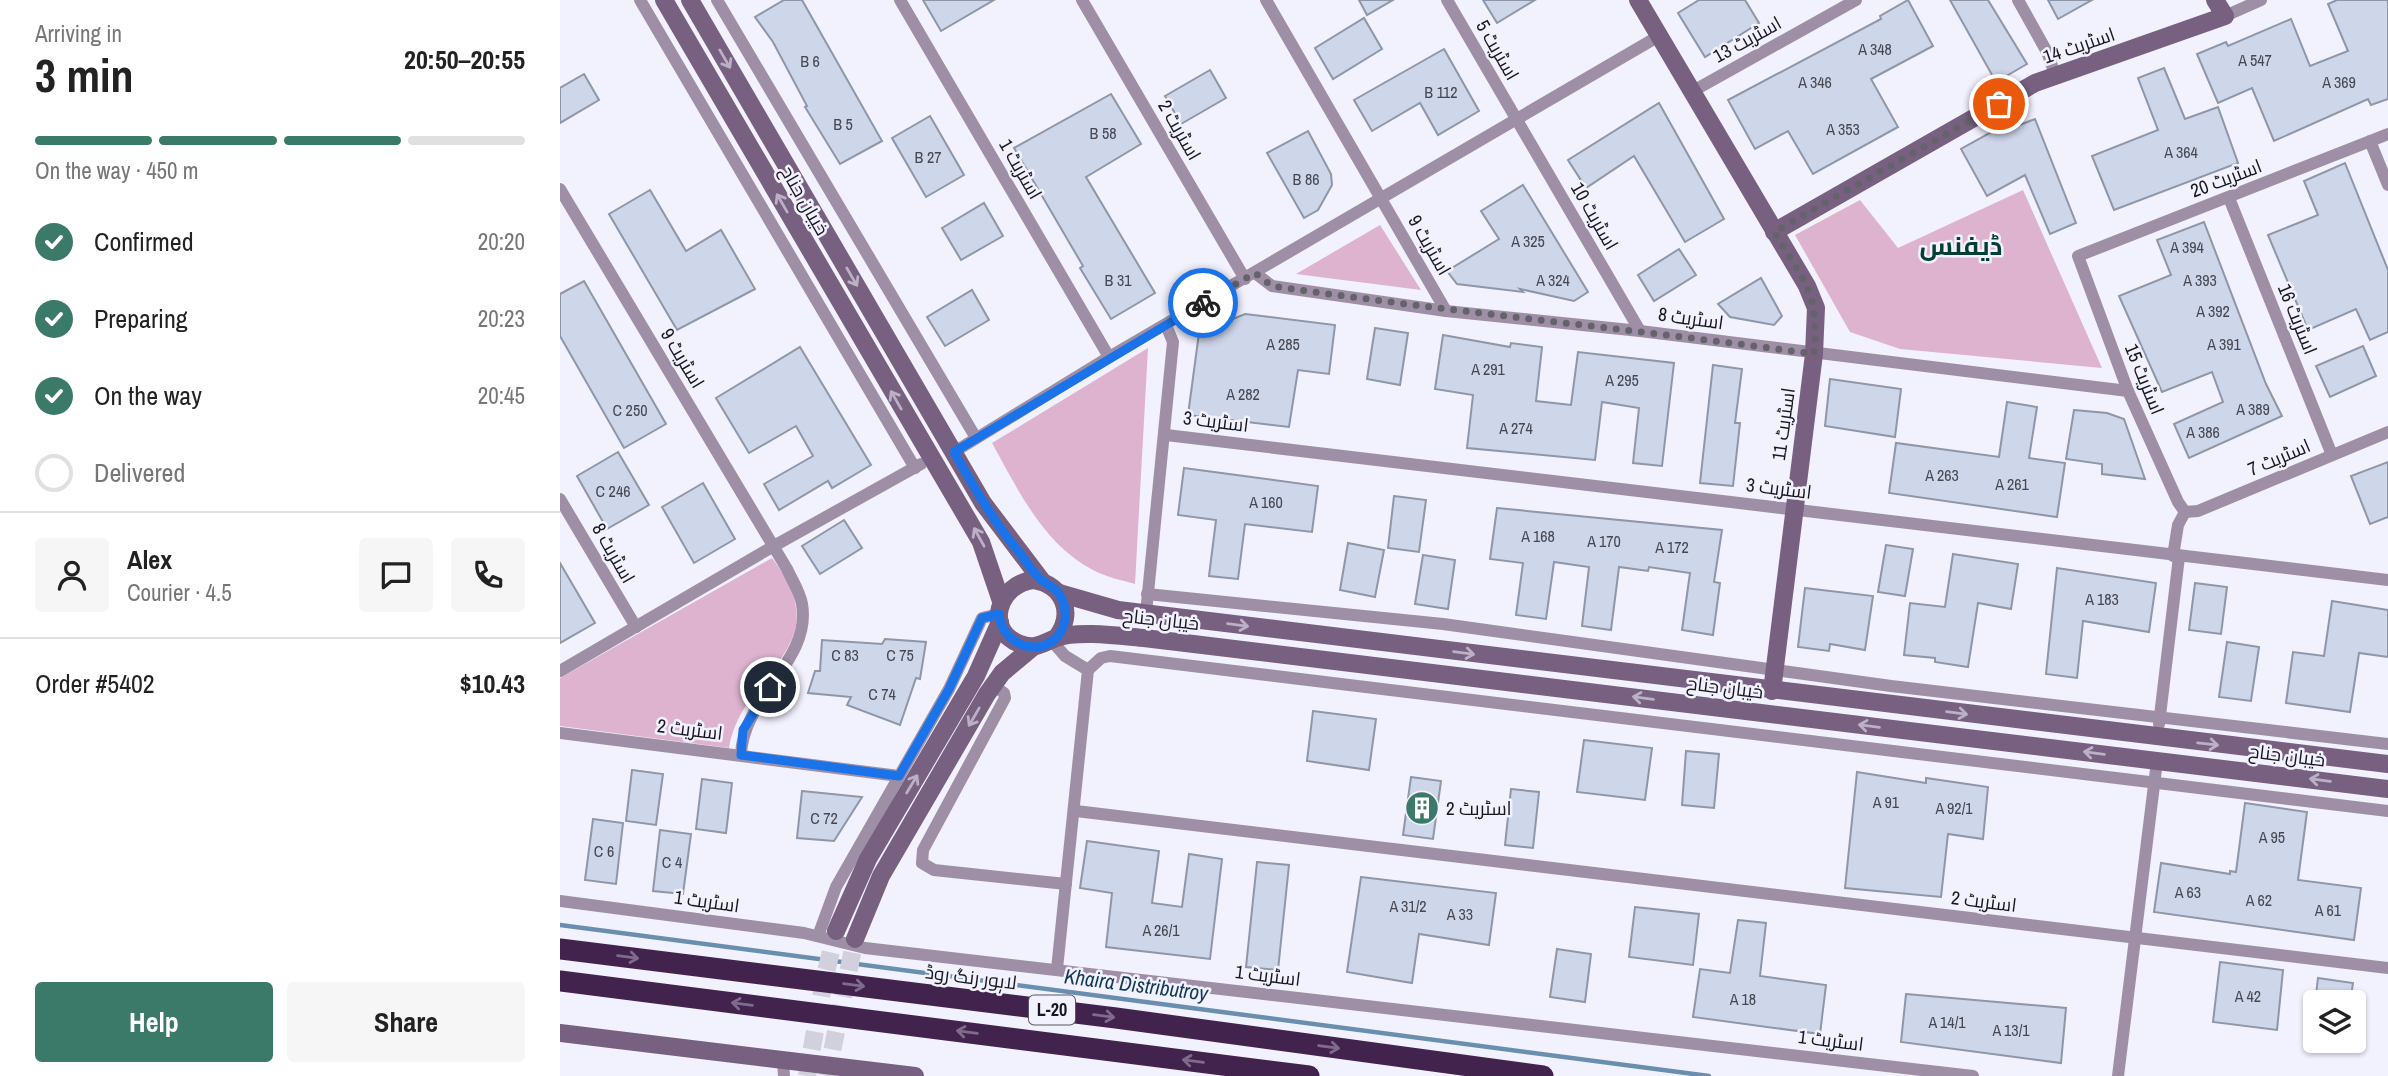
<!DOCTYPE html>
<meta charset="utf-8">
<style>
body{margin:0;font-family:"Archivo Narrow",Cairo,sans-serif;background:#f6f6f6;color:#222;height:100vh;display:flex;flex-direction:column;font-size:26px;white-space:nowrap}
*{box-sizing:border-box;margin:0}
p{font-size:23px;color:#767676}
.icon{flex:none;width:38px;height:38px;fill:none;stroke:currentColor;stroke-width:2;stroke-linecap:round;stroke-linejoin:round}
.map{position:relative;flex:1;overflow:hidden}
.side{display:flex;flex-direction:column;background:#fff;width:560px}
.side>*{flex:none}
.tools{position:absolute;left:1743px;top:990px;display:grid;gap:14px}
.tools a{display:grid;place-items:center;width:63px;height:63px;border-radius:7px;background:#fff;box-shadow:0 2px 5px #0004;font-size:35px}
.pin{position:absolute;display:grid;place-items:center;width:60px;height:60px;color:#fff;margin:-30px;border:4px solid #fff;border-radius:50%;box-shadow:0 2px 7px #0007}
.courier{position:absolute;display:grid;place-items:center;width:70px;height:70px;margin:-35px;border:5px solid #1a73e8;border-radius:50%;background:#fff;color:#222;box-shadow:0 2px 9px #0007}
.headline em{font-style:normal;font-weight:700}
.headline div{display:flex;flex-direction:column-reverse}
.headline{display:flex;align-items:center;justify-content:space-between;height:119px;padding:0 35px}
h1{font-size:46px;font-weight:700;line-height:52px}
.bar{display:grid;grid-template-columns:repeat(4,1fr);gap:10px 7px;align-content:center;height:84px;padding:0 35px}
.bar i{height:9px;border-radius:5px;background:#e0e0e0}
.bar .selected{background:#3b7a68}
.bar p{grid-column:span 4}
.line{display:flex;align-items:center;gap:18px;padding:0 35px;border-top:2px solid #e0e0e0}
.line div{flex:1}
.round{display:grid;place-items:center;flex:none;width:74px;height:74px;border-radius:7px;background:#f6f6f6}
ol{padding:0 35px;list-style:none}
li{display:flex;align-items:center;gap:21px;height:77px}
li p{margin-inline-start:auto}
li .icon{padding:7px;border-radius:50%;background:#3b7a68;color:#fff;stroke-width:4}
li:last-child{color:#767676}
li i{width:38px;height:38px;border:4px solid #e0e0e0;border-radius:50%}
.cta{display:flex;gap:14px;margin-top:auto;padding:14px 35px}
.cta a{flex:1;height:80px;border-radius:7px;background:#3b7a68;color:#fff;font-size:28px;font-weight:700;line-height:80px;text-align:center}
.cta a+a{background:#f6f6f6;color:#222}
main{display:flex;flex:1;min-height:0}
.map>svg:first-child{display:block}
</style>
<main>
<section class="side">
<div class="headline"><div><h1>3 min</h1><p>Arriving in</p></div><em>20:50–20:55</em></div>
<div class="bar"><i class="selected"></i><i class="selected"></i><i class="selected"></i><i></i><p>On the way · 450 m</p></div>
<ol>
<li><svg class="icon" aria-label="check" viewBox="0 0 24 24"><path d="M5 12l5 5 9-10"/></svg>Confirmed<p>20:20</p></li>
<li><svg class="icon" aria-label="check" viewBox="0 0 24 24"><path d="M5 12l5 5 9-10"/></svg>Preparing<p>20:23</p></li>
<li><svg class="icon" aria-label="check" viewBox="0 0 24 24"><path d="M5 12l5 5 9-10"/></svg>On the way<p>20:45</p></li>
<li><i></i>Delivered</li>
</ol>
<div class="line" style="height:126px"><a class="round"><svg class="icon" aria-label="person" viewBox="0 0 24 24"><circle cx="12" cy="8" r="4"/><path d="M4 21q1-7 8-7t8 7"/></svg></a><div><b>Alex</b><p>Courier · 4.5</p></div><a class="round"><svg class="icon" aria-label="chat" viewBox="0 0 24 24"><path d="M4 5h16v11H9l-5 4z"/></svg></a><a class="round"><svg class="icon" aria-label="phone" viewBox="0 0 24 24"><path d="M5 4h4l2 5-3 2q2 4 5 5l2-3 5 2v4C11 20 4 13 5 4z"/></svg></a></div>
<div class="line" style="height:91px"><div>Order #5402</div><b>$10.43</b></div>
<div class="cta"><a>Help</a><a>Share</a></div>
</section>
<div class="map">
<svg width="1828" height="1076" viewBox="0 0 1828 1076">
<rect width="100%" height="100%" fill="#f2f1fe"/>
<g fill="#deb3cf">
<polygon points="1463,190 1542,368 1340,349 1290,332 1235,235 1300,200 1338,248"/>
<polygon points="820,225 861,290 736,274"/>
<path d="M588,348l-13,236c-14,-4 -29,-7 -42,-14 -49,-25 -75,-80 -101,-127z"/>
<path d="M212,558c70,91 -30,111 -43,190l-169,-22v-48z"/>
</g>
<g fill="none" stroke-linecap="round" stroke-linejoin="round">
<polyline stroke="#698eae" stroke-width="4.5" points="0,925 1149,1076"/>
</g>
<g fill="#ced6ea" stroke="#8e96a8" stroke-width="2">
<polygon points="224,0 242,0 322,141 280,164 245,107 247,106 213,42 195,17"/>
<polygon points="363,0 434,0 381,31"/>
<polygon points="799,0 833,0 807,15"/>
<polygon points="923,0 975,0 937,23"/>
<polygon points="1139,0 1185,0 1199,23 1145,57 1118,13"/>
<polygon points="1348,0 1373,46 1311,79 1338,127 1253,174 1228,131 1195,149 1168,100 1321,19 1320,16"/>
<polygon points="1390,0 1428,0 1467,64 1436,82"/>
<polygon points="1488,0 1532,0 1498,19"/>
<polygon points="1777,0 1828,0 1828,99 1811,105 1808,99 1714,141 1692,88 1658,103 1637,54 1666,42 1668,46 1731,19 1750,66 1788,51 1768,4"/>
<polygon points="804,18 822,49 773,79 755,48"/>
<polygon points="884,49 919,111 878,135 860,103 812,131 794,100"/>
<polygon points="1604,68 1625,119 1658,107 1678,163 1554,210 1532,156 1598,130 1578,78"/>
<polygon points="650,70 666,98 621,124 605,96"/>
<polygon points="24,74 39,100 0,123 0,88"/>
<polygon points="551,94 581,144 526,177 595,293 551,319 520,268 523,266 454,148"/>
<polygon points="1099,103 1164,219 1125,242 1074,156 1026,188 1008,160"/>
<polygon points="370,116 404,175 366,197 332,138"/>
<polygon points="1475,119 1516,223 1490,234 1465,175 1427,196 1401,149 1437,129 1439,133"/>
<polygon points="748,131 771,174 772,185 758,210 744,218 707,153"/>
<polygon points="1785,163 1828,270 1828,332 1810,340 1796,309 1748,330 1708,235 1758,215 1744,181"/>
<polygon points="963,185 1028,292 1014,301 960,289 963,292 897,284 887,271 939,239 921,211"/>
<polygon points="90,190 126,251 161,230 195,289 117,330 49,214"/>
<polygon points="424,203 443,236 401,260 382,228"/>
<polygon points="1644,222 1706,384 1722,416 1629,458 1614,424 1663,402 1652,372 1602,392 1559,296 1611,275 1597,240"/>
<polygon points="1119,249 1136,275 1094,301 1078,275"/>
<polygon points="1201,278 1222,316 1214,325 1170,317 1158,304"/>
<polygon points="24,281 106,424 64,448 0,336 0,294"/>
<polygon points="412,290 429,320 385,346 367,317"/>
<polygon points="685,314 775,325 769,374 738,370 729,427 628,415 639,333"/>
<polygon points="815,328 848,333 840,385 807,379"/>
<polygon points="883,335 950,347 951,343 982,347 976,401 1011,405 1018,352 1114,363 1102,466 1073,463 1079,408 1042,402 1035,460 907,448 913,395 875,389"/>
<polygon points="1803,346 1816,376 1770,397 1756,366"/>
<polygon points="240,347 311,465 272,488 268,481 219,510 204,484 253,456 236,426 189,453 156,398"/>
<polygon points="1153,365 1182,369 1175,423 1180,423 1173,486 1140,483"/>
<polygon points="1270,379 1341,389 1335,437 1265,426"/>
<polygon points="1447,402 1477,407 1469,458 1505,463 1497,517 1329,493 1336,443 1439,457"/>
<polygon points="1514,410 1547,413 1564,419 1585,479 1542,474 1542,464 1506,459"/>
<polygon points="58,452 89,505 47,529 17,476"/>
<polygon points="1828,462 1828,517 1810,524 1791,476"/>
<polygon points="624,468 758,486 752,532 685,524 678,579 649,576 656,520 618,515"/>
<polygon points="143,483 175,539 134,563 102,507"/>
<polygon points="834,496 866,500 859,552 828,548"/>
<polygon points="937,508 1162,530 1154,582 1160,583 1153,635 1122,630 1130,573 1089,567 1088,571 1059,567 1051,630 1022,626 1029,567 994,562 986,619 956,615 963,563 930,559"/>
<polygon points="284,520 302,548 260,574 242,546"/>
<polygon points="788,543 824,550 815,597 780,590"/>
<polygon points="1326,545 1353,549 1345,596 1318,592"/>
<polygon points="1393,554 1458,564 1451,609 1418,603 1408,667 1375,662 1375,658 1344,655 1350,603 1385,607"/>
<polygon points="863,555 895,560 888,609 855,604"/>
<polygon points="0,563 35,623 0,643"/>
<polygon points="1497,568 1596,583 1589,632 1523,621 1517,678 1486,674"/>
<polygon points="1635,583 1667,587 1661,634 1629,630"/>
<polygon points="1245,588 1313,596 1305,650 1270,644 1269,651 1238,647"/>
<polygon points="1772,601 1828,610 1828,657 1799,653 1790,712 1726,703 1733,652 1764,656"/>
<polygon points="325,639 366,642 360,679 356,678 340,725 287,705 291,697 248,693 255,671 260,671 262,640 322,644"/>
<polygon points="1667,642 1699,647 1691,701 1659,697"/>
<polygon points="753,711 816,719 809,770 747,761"/>
<polygon points="1024,740 1092,748 1085,800 1017,792"/>
<polygon points="1126,751 1159,754 1154,808 1122,805"/>
<polygon points="72,770 103,774 96,825 66,821"/>
<polygon points="1297,772 1366,783 1366,778 1428,787 1423,839 1388,834 1381,897 1285,888"/>
<polygon points="851,777 881,781 873,839 843,835"/>
<polygon points="142,779 172,783 166,833 136,829"/>
<polygon points="951,789 979,792 973,848 945,845"/>
<polygon points="242,791 302,797 274,841 237,838"/>
<polygon points="1685,803 1747,812 1738,880 1801,888 1794,940 1594,912 1601,863 1670,874 1670,871 1676,872"/>
<polygon points="33,819 63,823 56,884 25,880"/>
<polygon points="100,830 131,834 123,894 93,891"/>
<polygon points="527,841 599,851 592,903 622,907 629,854 662,859 650,959 546,947 552,893 520,888"/>
<polygon points="697,862 729,865 718,970 686,967"/>
<polygon points="801,877 936,893 929,945 859,934 852,983 787,972"/>
<polygon points="1075,907 1139,914 1133,965 1069,957"/>
<polygon points="1178,920 1206,923 1200,976 1266,985 1260,1034 1133,1017 1140,969 1170,973"/>
<polygon points="997,949 1031,954 1025,1002 990,997"/>
<polygon points="1660,962 1723,970 1717,1030 1653,1022"/>
<polygon points="1758,978 1793,983 1790,1003 1755,1003"/>
<polygon points="1346,994 1506,1008 1501,1063 1341,1042"/>
</g>
<g fill="none" stroke-linecap="round" stroke-linejoin="round">
<g stroke="#d1d0dc" stroke-width="18" stroke-dasharray="18 9" stroke-linecap="butt">
<polyline points="247,1076 264,980 276,931"/>
<polyline points="267,1076 295,939"/>
</g>
<g stroke="#9f8fa6" stroke-width="12">
<polyline points="80,0 355,468"/>
<polyline points="157,0 416,438"/>
<polyline points="340,0 549,357"/>
<polyline points="522,0 685,279"/>
<polyline points="706,0 886,311"/>
<polyline points="887,0 1080,331"/>
<polyline points="1458,0 1487,52 1495,74"/>
<polyline points="1665,16 1701,0"/>
<polyline points="1133,91 1296,0"/>
<polyline points="1810,141 1828,185"/>
<path d="M0,189l227,380c5,11 13,23 15,35 10,57 -59,92 -61,151"/>
<polyline points="1669,198 1772,455"/>
<polyline points="695,273 712,286 886,311 1080,331 1568,391"/>
<polyline points="606,435 1828,580"/>
<polyline points="394,452 549,357 1099,36"/>
<polyline points="0,499 76,627"/>
<polyline points="1625,512 1618,502 1568,391 1518,256 1828,134"/>
<polyline points="1625,512 1638,511 1828,432"/>
<polyline points="1613,556 1618,525 1625,512"/>
<polyline points="587,594 883,624 1331,686 1828,744"/>
<polyline points="586,613 613,342 606,325"/>
<polyline points="492,641 505,656 528,670 497,969"/>
<polyline points="528,670 541,658 550,656 1828,811"/>
<polyline points="0,671 212,547 361,464"/>
<polyline points="433,685 444,693 445,698 363,850 362,863 374,870 506,884"/>
<polyline points="1599,724 1619,557"/>
<polyline points="0,733 339,776"/>
<polyline points="516,811 1828,968"/>
<polyline points="0,901 244,933 305,948 1413,1076"/>
<polyline points="258,936 276,887 389,689 422,618 439,614"/>
<polyline points="223,1061 224,1076"/>
<polyline points="1558,1076 1597,761"/>
</g>
<g stroke="#776080" stroke-width="18">
<polyline points="104,0 421,542 441,601"/>
<polyline points="130,0 423,503 482,581"/>
<polyline points="1078,0 1247,286 1256,308 1254,354 1212,691"/>
<polyline points="1214,232 1475,83 1665,16 1655,0"/>
<polyline points="499,593 558,610 1828,764"/>
<path d="M496,638c19,-24 8,-53 -22,-58 -35,3 -51,50 -14,64 15,6 23,-1 36,-6 21,-8 65,-2 88,0l1244,151"/>
<polyline points="276,931 308,859 416,676 440,622"/>
<polyline points="295,939 321,876 427,694 442,673 473,647"/>
<polyline points="0,1033 355,1076"/>
</g>
<g stroke="#42234e" stroke-width="21">
<polyline points="0,949 556,1018 983,1076"/>
<polyline points="0,981 749,1076"/>
</g>
</g>
<defs><path id="oneway-shaft" d="M-6 0H5M1.5-3L5.5 0L1.5 3" fill="none" stroke-width="1.6" stroke-linecap="round" stroke-linejoin="round" transform="scale(1.75)"/></defs>
<g stroke="#bbb0c5">
<use href="#oneway-shaft" transform="translate(165 59) rotate(60)"/>
<use href="#oneway-shaft" transform="translate(222 203) rotate(-120)"/>
<use href="#oneway-shaft" transform="translate(292 277) rotate(60)"/>
<use href="#oneway-shaft" transform="translate(336 400) rotate(-120)"/>
<use href="#oneway-shaft" transform="translate(419 537) rotate(-119)"/>
<use href="#oneway-shaft" transform="translate(678 625) rotate(7)"/>
<use href="#oneway-shaft" transform="translate(904 653) rotate(7)"/>
<use href="#oneway-shaft" transform="translate(1083 698) rotate(-173)"/>
<use href="#oneway-shaft" transform="translate(1397 713) rotate(7)"/>
<use href="#oneway-shaft" transform="translate(414 717) rotate(120)"/>
<use href="#oneway-shaft" transform="translate(1309 726) rotate(-173)"/>
<use href="#oneway-shaft" transform="translate(1648 744) rotate(6)"/>
<use href="#oneway-shaft" transform="translate(1534 753) rotate(-173)"/>
<use href="#oneway-shaft" transform="translate(1760 780) rotate(-173)"/>
<use href="#oneway-shaft" transform="translate(352 784) rotate(-59)"/>
</g>
<g stroke="#806b8c">
<use href="#oneway-shaft" transform="translate(68 957) rotate(7)"/>
<use href="#oneway-shaft" transform="translate(294 985) rotate(7)"/>
<use href="#oneway-shaft" transform="translate(182 1004) rotate(-173)"/>
<use href="#oneway-shaft" transform="translate(544 1016) rotate(7)"/>
<use href="#oneway-shaft" transform="translate(407 1032) rotate(-173)"/>
<use href="#oneway-shaft" transform="translate(769 1047) rotate(8)"/>
<use href="#oneway-shaft" transform="translate(633 1061) rotate(-173)"/>
</g>
<g fill="none" stroke-linecap="round" stroke-linejoin="round">
<path stroke="#64636c" stroke-width="7" stroke-dasharray="0 12.6" d="M643,303l52,-30 17,13c180,26 361,43 542,68 5,-63 -9,-71 -40,-122l225,-128"/>
<path stroke="#1a73e8" stroke-width="9" d="M210,687l-27,43 -2,25 158,21 50,-87 33,-71 17,-4c2,27 34,44 56,25 11,-10 13,-27 7,-40 -4,-10 -11,-12 -19,-18 -9,-6 -17,-20 -24,-29 -26,-31 -45,-65 -65,-100l249,-149"/>
</g>
<defs>
<g id="building-disc" transform="scale(1.75)"><circle r="9.5" fill="#3b7a68" stroke="#f2f1fe"/><path d="M-4-6H4V6H1V3H-1V6H-4ZM-2.5-4.3h1.7v1.8h-1.7ZM.8-4.3h1.7v1.8H.8ZM-2.5-1h1.7V.8h-1.7ZM.8-1h1.7V.8H.8Z" fill="#fff"/></g>
</defs>
<g fill-rule="evenodd">
<use href="#building-disc" x="862" y="808"/>
</g>
<g text-anchor="middle" stroke-width="5" stroke-linejoin="round" paint-order="stroke">
<g font-size="16" fill="#464751">
<text x="1315" y="55">A 348</text>
<text x="1695" y="66">A 547</text>
<text x="250" y="67">B 6</text>
<text x="1255" y="88">A 346</text>
<text x="1779" y="88">A 369</text>
<text x="881" y="98">B 112</text>
<text x="283" y="130">B 5</text>
<text x="1283" y="135">A 353</text>
<text x="543" y="139">B 58</text>
<text x="1621" y="158">A 364</text>
<text x="368" y="163">B 27</text>
<text x="746" y="185">B 86</text>
<text x="968" y="247">A 325</text>
<text x="1627" y="253">A 394</text>
<text x="558" y="286">B 31</text>
<text x="993" y="286">A 324</text>
<text x="1640" y="286">A 393</text>
<text x="1653" y="317">A 392</text>
<text x="723" y="350">A 285</text>
<text x="1664" y="350">A 391</text>
<text x="928" y="375">A 291</text>
<text x="1062" y="386">A 295</text>
<text x="683" y="400">A 282</text>
<text x="1693" y="415">A 389</text>
<text x="70" y="416">C 250</text>
<text x="956" y="434">A 274</text>
<text x="1643" y="438">A 386</text>
<text x="1382" y="481">A 263</text>
<text x="1452" y="490">A 261</text>
<text x="53" y="497">C 246</text>
<text x="706" y="508">A 160</text>
<text x="978" y="542">A 168</text>
<text x="1044" y="547">A 170</text>
<text x="1112" y="553">A 172</text>
<text x="1542" y="605">A 183</text>
<text x="285" y="661">C 83</text>
<text x="340" y="661">C 75</text>
<text x="322" y="700">C 74</text>
<text x="1326" y="808">A 91</text>
<text x="1394" y="814">A 92/1</text>
<text x="264" y="824">C 72</text>
<text x="1712" y="843">A 95</text>
<text x="44" y="857">C 6</text>
<text x="112" y="868">C 4</text>
<text x="1628" y="898">A 63</text>
<text x="1699" y="906">A 62</text>
<text x="848" y="912">A 31/2</text>
<text x="1768" y="916">A 61</text>
<text x="900" y="920">A 33</text>
<text x="601" y="936">A 26/1</text>
<text x="1688" y="1002">A 42</text>
<text x="1183" y="1005">A 18</text>
<text x="1387" y="1028">A 14/1</text>
<text x="1451" y="1036">A 13/1</text>
</g>
<rect fill="#f2f1fe" stroke="#595861" stroke-width="2" x="469" y="995.5" width="46" height="29" rx="5"/>
<g font-size="18" font-weight="bold" fill="#18171e">
<text x="492" y="1016">L-20</text>
</g>
<g font-size="19" fill="#18171e" stroke="#f2f1fe">
<text transform="translate(1187 39) rotate(-29)" y="7">اسٹریٹ 13</text>
<text transform="translate(1519 45) rotate(-19)" y="7">اسٹریٹ 14</text>
<text transform="translate(938 50) rotate(60)" y="7">اسٹریٹ 5</text>
<text transform="translate(620 130) rotate(60)" y="7">اسٹریٹ 2</text>
<text transform="translate(461 169) rotate(60)" y="7">اسٹریٹ 1</text>
<text transform="translate(1666 178) rotate(-21)" y="7">اسٹریٹ 20</text>
<text transform="translate(245 200) rotate(60)" y="7">خیبان جناح</text>
<text transform="translate(1035 216) rotate(60)" y="7">اسٹریٹ 10</text>
<text transform="translate(870 245) rotate(60)" y="7">اسٹریٹ 9</text>
<text transform="translate(1131 318) rotate(8)" y="7">اسٹریٹ 8</text>
<text transform="translate(1738 319) rotate(68)" y="7">اسٹریٹ 16</text>
<text transform="translate(123 358) rotate(59)" y="7">اسٹریٹ 9</text>
<text transform="translate(1585 379) rotate(68)" y="7">اسٹریٹ 15</text>
<text transform="translate(656 421) rotate(7)" y="7">اسٹریٹ 3</text>
<text transform="translate(1223 424) rotate(-82)" y="7">اسٹریٹ 11</text>
<text transform="translate(1719 457) rotate(-23)" y="7">اسٹریٹ 7</text>
<text transform="translate(1219 488) rotate(7)" y="7">اسٹریٹ 3</text>
<text transform="translate(54 553) rotate(60)" y="7">اسٹریٹ 8</text>
<text transform="translate(601 619) rotate(6)" y="7">خیبان جناح</text>
<text transform="translate(1165 687) rotate(7)" y="7">خیبان جناح</text>
<text transform="translate(130 729) rotate(7)" y="7">اسٹریٹ 2</text>
<text transform="translate(1727 755) rotate(7)" y="7">خیبان جناح</text>
<text transform="translate(147 901) rotate(8)" y="7">اسٹریٹ 1</text>
<text transform="translate(1424 901) rotate(7)" y="7">اسٹریٹ 2</text>
<text transform="translate(708 975) rotate(7)" y="7">اسٹریٹ 1</text>
<text transform="translate(411 977) rotate(7)" y="7">لاہور رنگ روڈ</text>
<text transform="translate(1271 1040) rotate(7)" y="7">اسٹریٹ 1</text>
</g>
<g font-size="19" fill="#18171e" stroke="#f2f1fe" text-anchor="start">
<text x="886" y="815">اسٹریٹ 2</text>
</g>
<g font-size="21" font-style="italic" fill="#113956" stroke="#f2f1fe">
<text transform="translate(576 985) rotate(7)" y="7">Khaira Distributroy</text>
</g>
<g font-size="26" font-weight="bold" fill="#063f31" stroke="#f2f1fe">
<text x="1401" y="255">ڈیفنس</text>
</g>
</g>
</svg>
<div class="tools">
<a><svg class="icon" aria-label="layers" viewBox="0 0 24 24"><path d="M12 4l9 5-9 5-9-5zM3 14l9 5 9-5"/></svg></a>
</div>
<div class="pin" style="left:1439px;top:104px;background:#ea580c"><svg class="icon" aria-label="bag" viewBox="0 0 24 24"><path d="M5 8h14l-1 12H6zM9 8a3 3 0 0 1 6 0"/></svg></div>
<div class="pin" style="left:210px;top:687px;background:#1f2937"><svg class="icon" aria-label="home" viewBox="0 0 24 24"><path d="M3 11l9-7 9 7M6 9v11h12V9"/></svg></div>
<div class="courier" style="left:643px;top:303px"><svg class="icon" aria-label="bike" viewBox="0 0 24 24"><circle cx="6" cy="16" r="4"/><circle cx="18" cy="16" r="4"/><path d="M6 16l4-8h5l3 8M10 8l3 8H6M13 5h3"/></svg></div>
</div>
</main>
